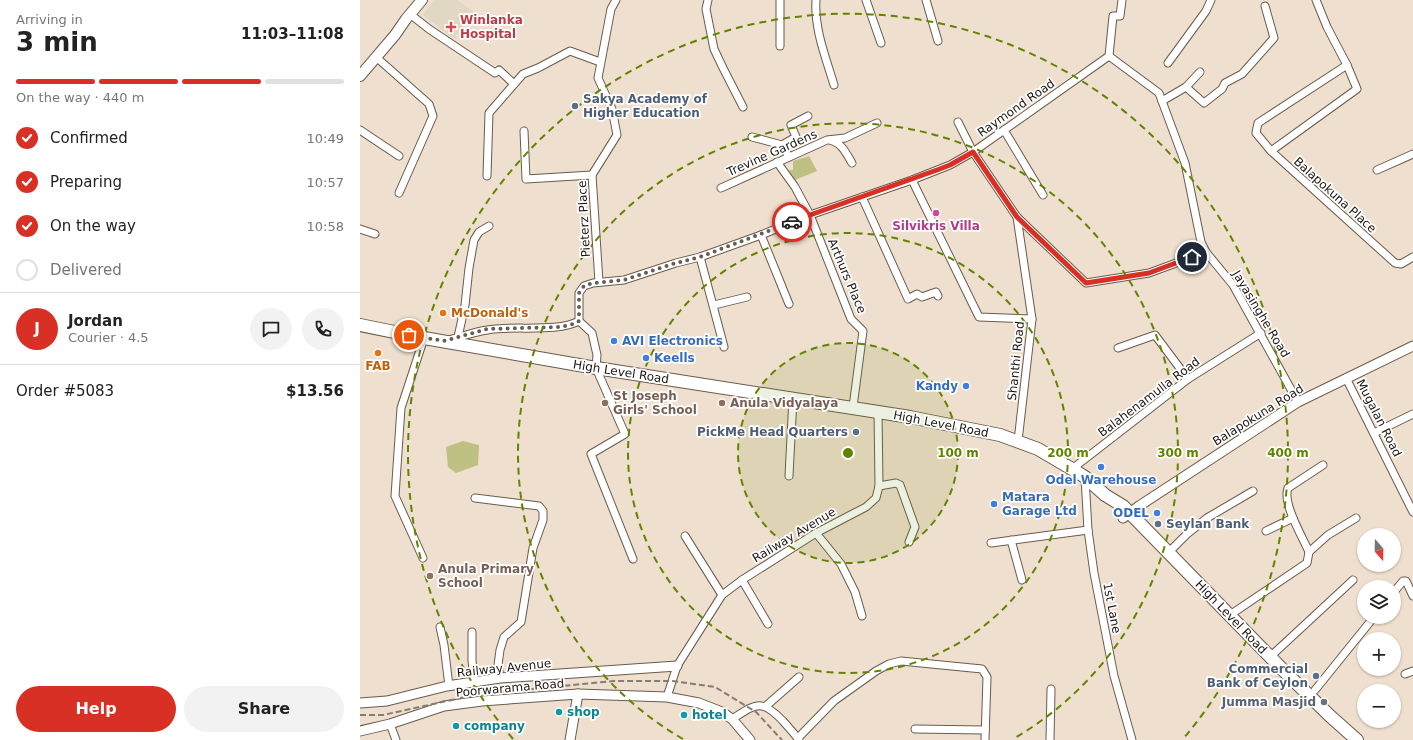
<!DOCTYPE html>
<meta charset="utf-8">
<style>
body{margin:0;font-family:"DejaVu Sans",sans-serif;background:#f2f2f2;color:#222;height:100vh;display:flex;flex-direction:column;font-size:15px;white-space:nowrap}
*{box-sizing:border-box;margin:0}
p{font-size:13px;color:#767676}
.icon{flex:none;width:22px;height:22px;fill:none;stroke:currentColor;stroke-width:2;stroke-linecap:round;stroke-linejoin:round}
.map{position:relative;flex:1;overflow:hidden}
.details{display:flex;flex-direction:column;background:#fff;width:360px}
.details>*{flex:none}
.needle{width:26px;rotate:160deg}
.controls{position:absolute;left:997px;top:528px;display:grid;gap:8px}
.controls a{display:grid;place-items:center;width:44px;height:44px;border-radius:50%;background:#fff;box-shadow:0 1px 3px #0004;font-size:20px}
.pin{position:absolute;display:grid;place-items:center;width:34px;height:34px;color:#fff;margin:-17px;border:2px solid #fff;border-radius:50%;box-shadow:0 1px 4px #0007}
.courier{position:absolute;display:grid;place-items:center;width:40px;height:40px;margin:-20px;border:3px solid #d93025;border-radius:50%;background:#fff;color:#222;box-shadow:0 1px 5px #0007}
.headline em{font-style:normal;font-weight:600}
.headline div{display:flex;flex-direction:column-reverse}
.headline{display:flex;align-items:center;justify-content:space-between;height:68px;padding:0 16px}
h1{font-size:26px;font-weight:600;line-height:30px}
.bar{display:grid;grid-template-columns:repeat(4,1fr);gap:6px 4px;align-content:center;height:48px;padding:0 16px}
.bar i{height:5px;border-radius:3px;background:#e0e0e0}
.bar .selected{background:#d93025}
.bar p{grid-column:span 4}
.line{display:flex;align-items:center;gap:10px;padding:0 16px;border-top:1px solid #e0e0e0}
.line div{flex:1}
.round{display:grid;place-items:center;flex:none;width:42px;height:42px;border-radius:21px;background:#f2f2f2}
ol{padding:0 16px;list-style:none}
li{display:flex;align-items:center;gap:12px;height:44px}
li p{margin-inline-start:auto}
li .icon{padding:4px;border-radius:50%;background:#d93025;color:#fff;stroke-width:4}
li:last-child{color:#767676}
li i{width:22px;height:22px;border:2px solid #e0e0e0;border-radius:50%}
.cta{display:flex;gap:8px;margin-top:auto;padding:8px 16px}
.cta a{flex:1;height:46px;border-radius:24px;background:#d93025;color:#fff;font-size:16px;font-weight:600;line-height:46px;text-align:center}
.cta a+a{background:#f2f2f2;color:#222}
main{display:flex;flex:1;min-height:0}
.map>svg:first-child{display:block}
</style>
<main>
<section class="details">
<div class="headline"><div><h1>3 min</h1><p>Arriving in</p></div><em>11:03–11:08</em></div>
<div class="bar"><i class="selected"></i><i class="selected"></i><i class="selected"></i><i></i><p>On the way · 440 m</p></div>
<ol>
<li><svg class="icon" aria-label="check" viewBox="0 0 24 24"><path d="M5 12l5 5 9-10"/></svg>Confirmed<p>10:49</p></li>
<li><svg class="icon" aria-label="check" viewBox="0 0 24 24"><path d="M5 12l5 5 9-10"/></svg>Preparing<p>10:57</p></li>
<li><svg class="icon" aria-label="check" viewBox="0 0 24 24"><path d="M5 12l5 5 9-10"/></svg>On the way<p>10:58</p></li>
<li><i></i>Delivered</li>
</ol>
<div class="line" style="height:72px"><b class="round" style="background:#d93025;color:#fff">J</b><div><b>Jordan</b><p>Courier · 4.5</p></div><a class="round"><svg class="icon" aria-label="chat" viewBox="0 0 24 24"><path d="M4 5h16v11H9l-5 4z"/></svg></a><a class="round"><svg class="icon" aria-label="phone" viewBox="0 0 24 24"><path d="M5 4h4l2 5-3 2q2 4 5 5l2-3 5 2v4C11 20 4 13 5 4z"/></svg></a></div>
<div class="line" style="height:52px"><div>Order #5083</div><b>$13.56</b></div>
<div class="cta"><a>Help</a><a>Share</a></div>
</section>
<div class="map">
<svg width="1053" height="740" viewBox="0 0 1053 740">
<rect width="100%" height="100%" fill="#efdfce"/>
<polygon fill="#e0d8c2" points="74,0 97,0 114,12 94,39 63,15"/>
<g fill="#bec182">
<polygon points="449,156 457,171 435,180 429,170 433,170 433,161"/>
<polygon points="103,441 119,445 118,465 96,473 88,467 86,447"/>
</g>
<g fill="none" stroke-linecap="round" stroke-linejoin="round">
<g stroke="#695b4d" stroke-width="9">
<g id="street">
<polyline points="348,0 346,9 354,49 363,68 383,107"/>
<path d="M456,0c-2,29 10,58 18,85"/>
<polyline points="506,0 521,43"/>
<polyline points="566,0 578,41"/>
<polyline points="50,14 69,29 135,73 139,70 154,84"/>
<polyline points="420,46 420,0"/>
<polyline points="749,56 799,93 825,163 841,242 846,252 873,285 938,402"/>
<polyline points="16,57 69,104 73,116 39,193"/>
<polyline points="808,63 846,11 851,0"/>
<polyline points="987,65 898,123 896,133 911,151 1035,263 1041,264 1053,257"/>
<polyline points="826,87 840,72"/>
<polyline points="802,101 826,87 844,103 862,89 865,83 882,74 914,38 905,6"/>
<polyline points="598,122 613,152 657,217"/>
<polyline points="0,130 39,156"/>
<polyline points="644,130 683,195"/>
<polyline points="164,131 166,179 232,175"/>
<polyline points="392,137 422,145 429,157"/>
<path d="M470,140c12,3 16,13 22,23"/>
<polyline points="422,145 436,137 431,125 448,116"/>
<polyline points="911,151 997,89 987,65 967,27 956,0"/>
<polyline points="417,162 435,187 450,215 491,319 503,331 493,407"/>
<polyline points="1017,170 1053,154"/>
<polyline points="127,176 129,113 163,74 178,68 210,51 240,62"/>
<polyline points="552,180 619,317 672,319"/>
<polyline points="361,188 467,140 485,138 517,123"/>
<polyline points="502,197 548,299 557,294 562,297 576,292 578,296"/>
<polyline points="0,229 15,234"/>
<polyline points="401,235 429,304"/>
<polyline points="340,257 364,347"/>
<polyline points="239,282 232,175 257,135 252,109 238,78 251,9 256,0"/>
<polyline points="354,305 387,297"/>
<polyline points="219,321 232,333 237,355 236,368 265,434 231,454 273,559"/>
<polyline points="98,337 105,305 109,268 114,240 119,232 129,226"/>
<path d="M88,340c13,-3 26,-8 39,-10 26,-5 70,3 92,-9v-28l5,-7 9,-3 31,-3 52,-17 24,-6 61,-22 49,-20 102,-35 38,-15 23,-13 136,-96 4,-40h7l2,-16"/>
<polyline points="758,348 795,335 828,379"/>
<polyline points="986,378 1053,512"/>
<polyline points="1014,433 1053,414"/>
<polyline points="658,441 672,319 657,217 726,283 789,273 846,252"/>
<polyline points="712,469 828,379 901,333"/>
<polyline points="429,476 433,398"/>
<polyline points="725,477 728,530 734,573 754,676 772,740"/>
<polyline points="519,486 536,483 540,485 555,527 549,542"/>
<polyline points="115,498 179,506 183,511 183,520 173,548 161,622 144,637 140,650 138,665 140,678"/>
<polyline points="906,531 933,518"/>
<polyline points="456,533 481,564 495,592 502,616"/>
<polyline points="325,536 362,595"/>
<polyline points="651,540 662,580"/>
<polyline points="631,543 728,530"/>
<path d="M949,552c-6,-14 -27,-49 -21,-64l35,-23"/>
<polyline points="808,553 827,534 847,518 893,491"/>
<polyline points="63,558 35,496 41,408 64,338"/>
<polyline points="382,580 408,624"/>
<polyline points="1034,592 1043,581 1046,581 1053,596"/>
<polyline points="870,615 947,563 949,552 968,535 996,518"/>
<polyline points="80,627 84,645 89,686"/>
<polyline points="112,632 112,660 114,682"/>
<polyline points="910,657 993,580"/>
<polyline points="1045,674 1053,671"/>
<polyline points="955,690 1014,617"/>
<polyline points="307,697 317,666 362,595 382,580 456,533 506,507 516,498 519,486 518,411"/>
<polyline points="406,706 439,677"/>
<path d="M372,719c24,-15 29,-21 51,2 5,6 11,12 16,19"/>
<polyline points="30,724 36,740"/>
<polyline points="555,729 625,730"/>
<polyline points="438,738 474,701 516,671 529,664 541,661 622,669 627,677 625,740"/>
<polyline points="690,740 691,689"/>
</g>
</g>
<g stroke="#695b4d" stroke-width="11">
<g id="secondary">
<polyline points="763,518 779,506 938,402 1053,346"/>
<polyline points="0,703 27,701 87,686 140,678 317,666"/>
<polyline points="0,731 30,724 84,706 122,701 218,694 307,697 339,703 362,712 372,719 390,740"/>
<polyline points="210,740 218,694"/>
</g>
</g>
<g stroke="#695b4d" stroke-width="12">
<polyline id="primary" points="0,76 35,35 46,19 62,0"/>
</g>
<g stroke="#695b4d" stroke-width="14">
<polyline id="highway" points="0,325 64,338 236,368 550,417 640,435 678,449 712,469 725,477 745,495 763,506 923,670 970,716 997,740"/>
</g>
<use href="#street" stroke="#fff" stroke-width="7"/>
<use href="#secondary" stroke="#fff" stroke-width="9"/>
<use href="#primary" stroke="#fff" stroke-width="10"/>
<use href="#highway" stroke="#fff" stroke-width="12"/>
<polyline stroke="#877c70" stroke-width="2" stroke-dasharray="6 3" stroke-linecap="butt" points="0,715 23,715 119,694 254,681 312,681 355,687 396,712 422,740"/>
</g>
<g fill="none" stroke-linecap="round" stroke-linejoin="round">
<polyline stroke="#665d53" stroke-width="4" stroke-dasharray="0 7.2" points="49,335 84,341 127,329 201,327 213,324 219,321 219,293 224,286 233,283 264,280 316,263 340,257 432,222"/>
<polyline stroke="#d93025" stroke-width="5" points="432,222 450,215 577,170 590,165 613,152 657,217 726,283 789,273 832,257"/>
</g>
<circle cx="488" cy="453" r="110" fill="#618400" fill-opacity=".12"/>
<g fill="none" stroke="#618400" stroke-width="2" stroke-dasharray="7 5">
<circle cx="488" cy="453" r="110"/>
<circle cx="488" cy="453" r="220"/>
<path d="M323 739A330 330 0 1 1 653 739"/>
<path d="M153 739A440 440 0 1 1 823 739"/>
</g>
<path fill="#e0444e" stroke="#fff" stroke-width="1.5" d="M89 21h4v4h4v4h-4v4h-4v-4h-4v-4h4z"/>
<g fill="#5c6f8a" stroke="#fff" stroke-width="1.5">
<circle cx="215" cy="106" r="4"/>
<circle cx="496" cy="432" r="4"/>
<circle cx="798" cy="524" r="4"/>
<circle cx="956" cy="676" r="4"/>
</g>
<circle fill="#d1479c" stroke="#fff" stroke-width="1.5" cx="576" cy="213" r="4"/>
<g fill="#e8710a" stroke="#fff" stroke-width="1.5">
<circle cx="83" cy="313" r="4"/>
<circle cx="18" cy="353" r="4"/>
</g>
<g fill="#3f7fe0" stroke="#fff" stroke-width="1.5">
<circle cx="254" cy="341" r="4"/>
<circle cx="286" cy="358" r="4"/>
<circle cx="606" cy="386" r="4"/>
<circle cx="741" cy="467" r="4"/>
<circle cx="634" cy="504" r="4"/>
<circle cx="797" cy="513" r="4"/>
</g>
<g fill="#8d6e63" stroke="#fff" stroke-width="1.5">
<circle cx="245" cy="403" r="4"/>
<circle cx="362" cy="403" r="4"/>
<circle cx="70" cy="576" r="4"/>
</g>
<circle fill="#6b7280" stroke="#fff" stroke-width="1.5" cx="964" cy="702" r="4"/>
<g fill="#0f9aa8" stroke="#fff" stroke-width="1.5">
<circle cx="199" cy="712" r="4"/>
<circle cx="324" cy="715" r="4"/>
<circle cx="96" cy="726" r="4"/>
</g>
<g text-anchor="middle" stroke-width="3.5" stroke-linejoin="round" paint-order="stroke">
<g font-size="12" font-weight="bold" fill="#be3a42" stroke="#fff" text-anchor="start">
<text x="100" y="24">Winlanka<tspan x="100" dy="14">Hospital</tspan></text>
</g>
<g font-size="12" font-weight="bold" fill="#4e5e75" stroke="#fff" text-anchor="start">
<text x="223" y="103">Sakya Academy of<tspan x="223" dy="14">Higher Education</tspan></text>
<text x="488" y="436" text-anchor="end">PickMe Head Quarters</text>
<text x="806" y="528">Seylan Bank</text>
<text x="948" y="673" text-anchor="end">Commercial<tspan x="948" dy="14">Bank of Ceylon</tspan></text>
</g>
<g font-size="12" fill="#1d1711" stroke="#fff">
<text transform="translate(656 108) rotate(-35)" y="4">Raymond Road</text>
<text transform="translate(412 153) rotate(-24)" y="4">Trevine Gardens</text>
<text transform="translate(975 195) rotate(42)" y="4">Balapokuna Place</text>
<text transform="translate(224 219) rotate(-93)" y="4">Pieterz Place</text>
<text transform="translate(487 276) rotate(67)" y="4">Arthurs Place</text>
<text transform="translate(901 314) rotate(59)" y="4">Jayasinghe Road</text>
<text transform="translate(656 361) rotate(-84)" y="4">Shanthi Road</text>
<text transform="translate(261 372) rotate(9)" y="4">High Level Road</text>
<text transform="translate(789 397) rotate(-37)" y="4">Balahenamulla Road</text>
<text transform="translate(898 415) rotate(-32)" y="4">Balapokuna Road</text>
<text transform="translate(1019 418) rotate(63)" y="4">Mugalan Road</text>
<text transform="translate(581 424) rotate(11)" y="4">High Level Road</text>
<text transform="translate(434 535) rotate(-31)" y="4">Railway Avenue</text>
<text transform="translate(752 608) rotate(79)" y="4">1st Lane</text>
<text transform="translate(871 617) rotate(46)" y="4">High Level Road</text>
<text transform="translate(144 668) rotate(-6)" y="4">Railway Avenue</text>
<text transform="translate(150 688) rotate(-5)" y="4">Poorwarama Road</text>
</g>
<g font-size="12" font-weight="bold" fill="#b23c85" stroke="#fff">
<text x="576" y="230">Silvikris Villa</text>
</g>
<g font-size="12" font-weight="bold" fill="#c56008" stroke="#fff" text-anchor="start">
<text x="91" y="317">McDonald's</text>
<text x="18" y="370" text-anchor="middle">FAB</text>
</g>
<g font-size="12" font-weight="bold" fill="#366cbe" stroke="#fff" text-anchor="start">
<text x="262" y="345">AVI Electronics</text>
<text x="294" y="362">Keells</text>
<text x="598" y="390" text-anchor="end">Kandy</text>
<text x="741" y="484" text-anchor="middle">Odel Warehouse</text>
<text x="642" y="501">Matara<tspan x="642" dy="14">Garage Ltd</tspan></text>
<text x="789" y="517" text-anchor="end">ODEL</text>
</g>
<g font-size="12" font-weight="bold" fill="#785e54" stroke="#fff" text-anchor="start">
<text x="253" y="400">St Joseph<tspan x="253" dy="14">Girls' School</tspan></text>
<text x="370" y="407">Anula Vidyalaya</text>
<text x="78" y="573">Anula Primary<tspan x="78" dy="14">School</tspan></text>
</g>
<g font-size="12" font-weight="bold" fill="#5b616d" stroke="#fff" text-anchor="end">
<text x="956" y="706">Jumma Masjid</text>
</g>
<g font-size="12" font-weight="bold" fill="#0d838f" stroke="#fff" text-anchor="start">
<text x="207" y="716">shop</text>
<text x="332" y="719">hotel</text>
<text x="104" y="730">company</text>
</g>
</g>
<circle cx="488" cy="453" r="6" fill="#618400" stroke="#fff" stroke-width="2"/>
<g font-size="12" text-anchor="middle" font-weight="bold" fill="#618400" stroke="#fff" stroke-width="3.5" stroke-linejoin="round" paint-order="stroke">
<text x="598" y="457">100 m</text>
<text x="708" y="457">200 m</text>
<text x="818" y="457">300 m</text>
<text x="928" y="457">400 m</text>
</g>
</svg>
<div class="controls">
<a><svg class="needle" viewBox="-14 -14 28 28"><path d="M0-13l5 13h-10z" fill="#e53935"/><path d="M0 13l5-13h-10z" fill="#767676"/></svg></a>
<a><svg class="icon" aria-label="layers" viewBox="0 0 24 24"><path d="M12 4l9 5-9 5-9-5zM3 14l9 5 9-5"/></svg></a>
<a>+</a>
<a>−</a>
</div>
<div class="pin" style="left:49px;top:335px;background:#ea580c"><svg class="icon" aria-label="bag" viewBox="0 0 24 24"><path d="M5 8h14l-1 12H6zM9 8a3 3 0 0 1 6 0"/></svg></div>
<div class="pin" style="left:832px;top:257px;background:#1f2937"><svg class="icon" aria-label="home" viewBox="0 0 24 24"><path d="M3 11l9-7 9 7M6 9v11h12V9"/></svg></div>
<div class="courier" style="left:432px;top:222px"><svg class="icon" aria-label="car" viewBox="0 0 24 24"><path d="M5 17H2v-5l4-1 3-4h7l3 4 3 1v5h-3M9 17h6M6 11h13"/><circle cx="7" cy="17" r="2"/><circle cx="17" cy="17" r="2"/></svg></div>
</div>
</main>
